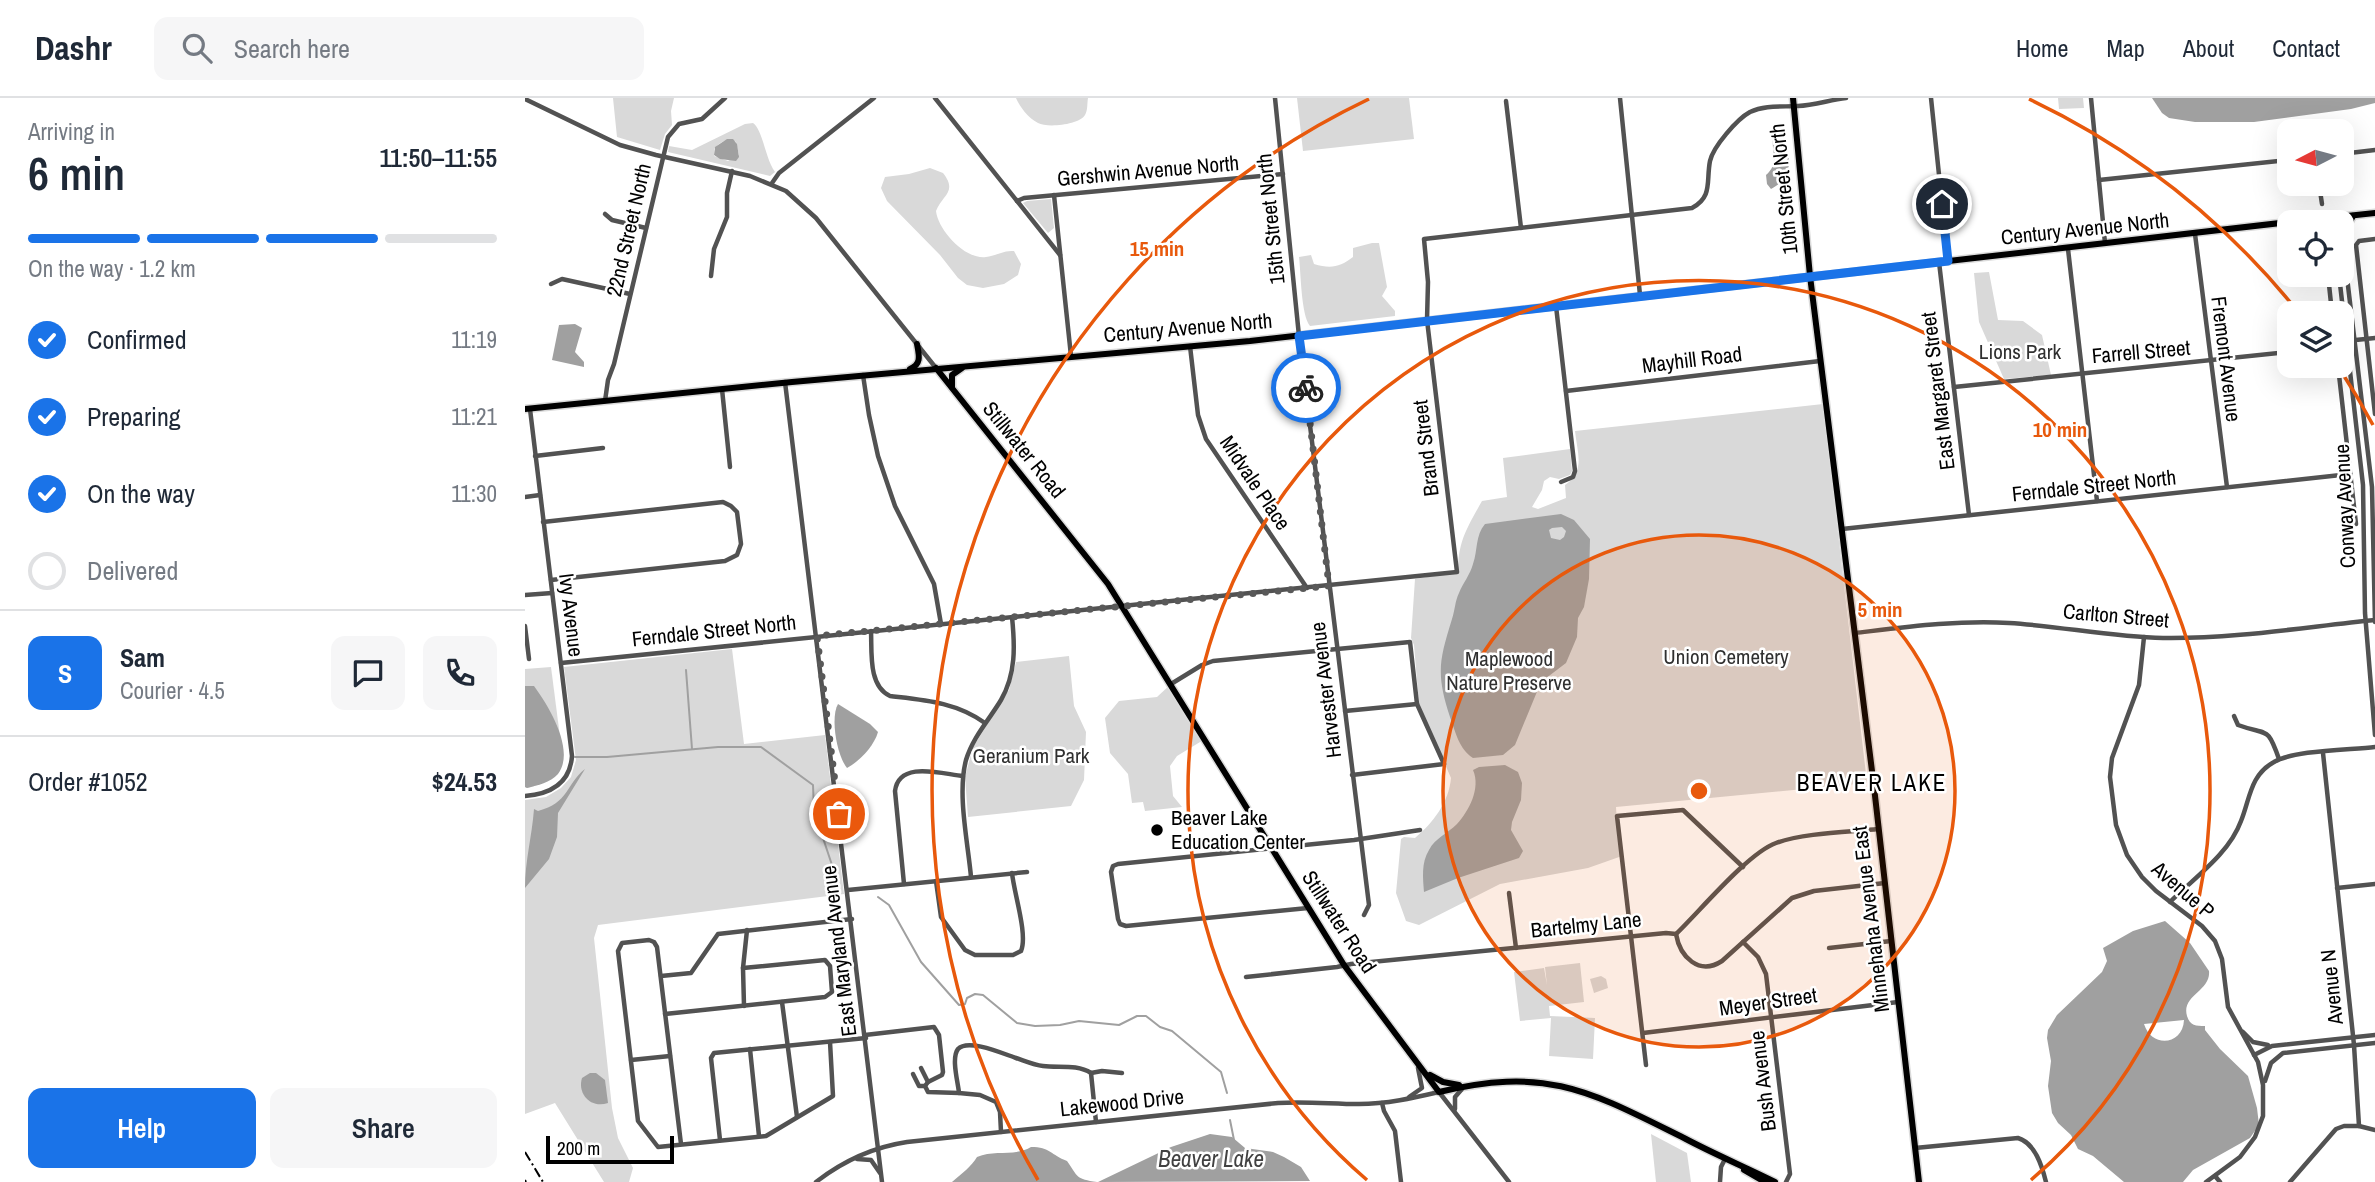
<!DOCTYPE html>
<meta charset="utf-8">
<style>
body{margin:0;font-family:"Archivo Narrow",sans-serif;background:#f6f6f7;color:#1f2937;height:100vh;display:flex;flex-direction:column;font-size:26px;white-space:nowrap}
*{box-sizing:border-box;margin:0}
p{font-size:23px;color:#747a83}
.icon{flex:none;width:38px;height:38px;fill:none;stroke:currentColor;stroke-width:2;stroke-linecap:round;stroke-linejoin:round}
.map{position:relative;flex:1;overflow:hidden}
.panel{display:flex;flex-direction:column;background:#fff;width:525px}
.panel>*{flex:none}
.needle{width:46px;rotate:264deg}
.controls{position:absolute;left:1752px;top:21px;display:grid;gap:14px}
.controls a{display:grid;place-items:center;width:77px;height:77px;border-radius:14px;background:#fff;box-shadow:0 7px 28px #0002;font-size:35px}
.scale{position:absolute;left:21px;bottom:18px;width:128px;box-sizing:border-box;padding-left:7px;border:4px solid #000;border-top:0;font-size:19px;line-height:24px;white-space:nowrap;color:#000;-webkit-text-stroke:5px #fff;paint-order:stroke}
.pin{position:absolute;display:grid;place-items:center;width:60px;height:60px;color:#fff;margin:-30px;border:4px solid #fff;border-radius:50%;box-shadow:0 2px 7px #0007}
.courier{position:absolute;display:grid;place-items:center;width:70px;height:70px;margin:-35px;border:5px solid #1a73e8;border-radius:50%;background:#fff;color:#222;box-shadow:0 2px 9px #0007}
.summary em{font-style:normal;font-weight:600}
.summary div{display:flex;flex-direction:column-reverse}
.summary{display:flex;align-items:center;justify-content:space-between;height:119px;padding:0 28px}
h1{font-size:46px;font-weight:600;line-height:52px}
.bar{display:grid;grid-template-columns:repeat(4,1fr);gap:10px 7px;align-content:center;height:84px;padding:0 28px}
.bar i{height:9px;border-radius:5px;background:#e0e1e3}
.bar .on{background:#1a73e8}
.bar p{grid-column:span 4}
.line{display:flex;align-items:center;gap:18px;padding:0 28px;border-top:2px solid #e0e1e3}
.line div{flex:1}
.round{display:grid;place-items:center;flex:none;width:74px;height:74px;border-radius:14px;background:#f6f6f7}
ol{padding:0 28px;list-style:none}
li{display:flex;align-items:center;gap:21px;height:77px}
li p{margin-inline-start:auto}
li .icon{padding:7px;border-radius:50%;background:#1a73e8;color:#fff;stroke-width:4}
li:last-child{color:#747a83}
li i{width:38px;height:38px;border:4px solid #e0e1e3;border-radius:50%}
.primary-button{display:flex;gap:14px;margin-top:auto;padding:14px 28px}
.primary-button a{flex:1;height:80px;border-radius:14px;background:#1a73e8;color:#fff;font-size:28px;font-weight:600;line-height:80px;text-align:center}
.primary-button a+a{background:#f6f6f7;color:#1f2937}
header{display:flex;align-items:center;gap:42px;box-sizing:border-box;height:98px;padding:0 35px;background:#fff;border-bottom:2px solid #e0e1e3}
header strong{font-size:33px}
nav{display:flex;gap:38px;margin-inline-start:auto;font-size:24px}
.search{width:490px;height:63px;background:#f6f6f7;display:flex;align-items:center;gap:18px;box-sizing:border-box;padding:0 24px;border-radius:14px;color:#747a83;font-size:26px}
main{display:flex;flex:1;min-height:0}
.map>svg:first-child{display:block}
</style>
<header>
<strong>Dashr</strong>
<div class="search"><svg class="icon" aria-label="search" viewBox="0 0 24 24"><circle cx="10" cy="10" r="6"/><path d="M15 15l6 6"/></svg>Search here</div>
<nav><a>Home</a><a>Map</a><a>About</a><a>Contact</a></nav>
</header>
<main>
<section class="panel">
<div class="summary"><div><h1>6 min</h1><p>Arriving in</p></div><em>11:50–11:55</em></div>
<div class="bar"><i class="on"></i><i class="on"></i><i class="on"></i><i></i><p>On the way · 1.2 km</p></div>
<ol>
<li><svg class="icon" aria-label="check" viewBox="0 0 24 24"><path d="M5 12l5 5 9-10"/></svg>Confirmed<p>11:19</p></li>
<li><svg class="icon" aria-label="check" viewBox="0 0 24 24"><path d="M5 12l5 5 9-10"/></svg>Preparing<p>11:21</p></li>
<li><svg class="icon" aria-label="check" viewBox="0 0 24 24"><path d="M5 12l5 5 9-10"/></svg>On the way<p>11:30</p></li>
<li><i></i>Delivered</li>
</ol>
<div class="line" style="height:126px"><b class="round" style="background:#1a73e8;color:#fff">S</b><div><b>Sam</b><p>Courier · 4.5</p></div><a class="round"><svg class="icon" aria-label="chat" viewBox="0 0 24 24"><path d="M4 5h16v11H9l-5 4z"/></svg></a><a class="round"><svg class="icon" aria-label="phone" viewBox="0 0 24 24"><path d="M5 4h4l2 5-3 2q2 4 5 5l2-3 5 2v4C11 20 4 13 5 4z"/></svg></a></div>
<div class="line" style="height:91px"><div>Order #1052</div><b>$24.53</b></div>
<div class="primary-button"><a>Help</a><a>Share</a></div>
</section>
<div class="map">
<svg width="1850" height="1084" viewBox="0 0 1850 1084">
<rect width="100%" height="100%" fill="#fff"/>
<g fill="#d9d9d9" fill-rule="evenodd">
<polygon points="88,0 149,0 146,13 147,27 140,36 135,52 92,39"/>
<path d="M491,0h72c-1,5 0,12 -3,17 -6,10 -38,13 -47,8 -10,-5 -18,-16 -22,-25z"/>
<polygon points="772,0 884,0 889,41 778,53"/>
<polygon points="1533,0 1558,0 1559,10 1534,11"/>
<path d="M228,25c10,7 12,35 22,49l-5,4 -102,-24 1,-6 23,4 53,-26zM206,41l5,3 3,13 -11,6 -14,-5v-7c5,-6 10,-9 17,-10z"/>
<path d="M405,70l13,5c15,19 -1,22 -7,38 2,19 29,49 50,46 10,-1 17,-7 28,-6l7,13 -3,11 -14,9 -21,4 -16,-3 -9,-7 -18,-23 -53,-54 -6,-13 4,-11 24,-3z"/>
<polygon points="526,101 529,130 523,135 498,105 502,103"/>
<path d="M847,145h7l8,44 -5,9 13,15v5l-85,10c-9,-11 -9,-53 -11,-69l12,-2 3,9c17,5 26,3 39,-7v-9z"/>
<polygon points="1464,174 1473,222 1498,223 1517,237 1526,277 1479,281 1454,224 1449,175"/>
<path d="M1298,306l44,379 -251,24 2,33 4,16 -34,12 -88,16 -81,41 -13,-4 -10,-28 5,-54 3,-2 11,1c18,-15 34,-36 36,-60l-32,-74 -5,-59 -3,-7 4,-59 43,-7c0,-31 9,-44 24,-71l25,-4 -4,-39 67,-9 2,22 -2,4 -11,4 -9,-2 -6,4 -2,9 -10,17 6,2 28,-11 -1,-13c21,-14 12,-33 10,-54z"/>
<polygon points="207,551 219,646 300,637 319,796 73,827 69,840 87,1010 93,1040 108,1070 104,1084 79,1084 30,1005 0,1016 0,702 21,699 36,690 46,679 51,662 39,569"/>
<polygon points="544,558 549,608 561,634 559,682 546,708 443,719 440,679 448,649 484,592 491,564"/>
<path d="M26,569l12,93c-7,19 -17,23 -36,28l-2,-1v-118z"/>
<polygon points="646,586 680,641 652,658 645,668 648,698 657,709 620,713 618,704 607,705 603,676 585,655 580,620 594,603 632,599"/>
<polygon points="1055,865 1059,904 1024,908 1025,918 1070,920 1068,961 1024,958 1026,920 995,923 989,874 1019,870 1022,887 1020,869"/>
<polygon points="1076,878 1081,881 1083,890 1069,895 1065,881"/>
<polygon points="1126,1036 1162,1055 1166,1084 1131,1084"/>
</g>
<g fill="#a0a0a0" fill-rule="evenodd">
<polygon points="1627,0 1850,0 1850,5 1826,11 1729,24 1670,24 1644,20 1637,15"/>
<path d="M1248,39h8c12,19 12,41 -10,52l-4,-5 -1,-9c14,-12 5,-23 7,-38z"/>
<polygon points="202,41 208,41 212,46 214,59 211,63 195,61 189,57 190,49"/>
<polygon points="50,226 57,230 50,254 59,264 59,269 27,262 34,227"/>
<path d="M1036,416l13,6 16,19 -1,40 -5,28 -6,11 -1,19 -11,26 -25,19 -26,63 -12,10 -30,3c-14,-9 -17,-25 -23,-41 -14,-43 -11,-56 2,-98 3,-9 3,-18 7,-26 4,-10 11,-18 14,-29 5,-14 2,-28 12,-40zM1027,430l10,-1 4,4 -2,6 -4,3 -9,-2 -2,-8z"/>
<path d="M0,588h9c14,19 42,64 24,88 -8,9 -20,11 -31,14l-2,-1z"/>
<path d="M313,606l32,20 8,8c-4,14 -18,29 -31,36 -10,-12 -17,-50 -9,-64z"/>
<path d="M980,667l13,7 4,11 -1,17 -9,22 -1,8 12,21 -4,7 -61,20 -34,14c-1,-14 -3,-29 5,-42 6,-12 18,-16 28,-26 12,-13 24,-36 16,-54l6,-3z"/>
<path d="M60,671l-27,44 -1,24 -8,22 -24,29c0,-27 7,-52 9,-79l4,2c31,-8 28,-27 47,-42z"/>
<path d="M1640,823l25,22 19,28c2,20 -28,24 -22,45 3,10 9,10 18,10v4l15,19 28,27 9,32 2,17 -9,13 -57,32 -10,12h-59l-31,-26 -15,-7 -7,-14 -13,-12 -6,-10 -4,-27 3,-25 -4,-23 1,-8 9,-15 45,-43 5,-11 -4,-13 30,-17zM1659,922c-1,25 -32,29 -40,4z"/>
<path d="M65,975h6l9,7 3,23c-17,6 -31,-9 -26,-25z"/>
<polygon points="685,1036 707,1039 720,1050 748,1054 759,1059 776,1069 785,1083 573,1084 646,1049"/>
<path d="M506,1049c19,0 20,8 36,14 11,16 9,18 30,21h-145c9,-8 20,-16 25,-25 18,-8 37,0 54,-10z"/>
</g>
<g fill="none" stroke-linecap="round" stroke-linejoin="round">
<g stroke="#a0a0a0" stroke-width="2">
<polyline points="161,572 167,651"/>
<polyline points="50,659 82,659 193,649 236,649 288,687 289,713 307,767"/>
<polyline points="353,799 364,807 396,864 434,907 440,906 442,900 450,896 458,897 492,925 510,928 535,927 554,923 594,927 612,918 621,918 635,929 647,933 696,974 702,995"/>
<polyline points="705,1022 709,1042"/>
</g>
<g stroke="#dbdbdb" stroke-width="9">
<g id="major">
<polyline points="1268,0 1285,178 1349,689 1394,1084"/>
<polyline points="1766,124 1850,115"/>
<polyline points="1817,138 1828,118"/>
<path d="M411,270l172,216 236,381 95,127c109,-26 150,-1 245,46 30,16 61,29 91,44"/>
<path d="M385,271c12,-5 9,-14 7,-25"/>
<polyline points="427,289 427,277 437,270"/>
<polyline points="0,311 267,284 725,243 1764,124"/>
<polyline points="905,977 918,984 934,987"/>
<polyline points="1219,1072 1240,1084"/>
</g>
</g>
<g stroke="#525252" stroke-width="4.5">
<polyline points="410,0 535,157"/>
<polyline points="750,0 774,238 844,807 839,817"/>
<polyline points="1095,0 1115,197"/>
<polyline points="1406,0 1423,163"/>
<polyline points="1566,0 1580,145"/>
<polyline points="0,1 95,47 131,57 225,78 261,93 291,120 411,270"/>
<polyline points="981,3 996,130"/>
<polyline points="1816,56 1850,52"/>
<polyline points="1574,82 1764,62"/>
<polyline points="247,85 254,75 349,0"/>
<polyline points="1794,86 1797,106"/>
<polyline points="529,97 546,258"/>
<polyline points="492,103 499,100 758,76"/>
<polyline points="80,116 87,122 121,130"/>
<polyline points="1816,129 1847,389 1850,524"/>
<polyline points="1670,136 1702,389"/>
<polyline points="1850,141 1834,143 1831,147 1850,316"/>
<polyline points="1543,151 1572,403"/>
<polyline points="1414,164 1444,417"/>
<polyline points="1803,177 1807,215"/>
<polyline points="1814,177 1838,387 1840,515 1850,637"/>
<polyline points="186,178 189,151 202,119 202,95 207,73"/>
<polyline points="26,186 37,181 105,196"/>
<polyline points="1031,208 1050,373 1048,379 1036,384"/>
<polyline points="1821,243 1850,240"/>
<polyline points="665,248 673,317 681,341 782,490"/>
<polyline points="1813,268 1831,426"/>
<polyline points="338,277 344,317 353,358 370,408 409,486 416,526"/>
<polyline points="260,284 357,1084"/>
<polyline points="1429,289 1764,254"/>
<polyline points="197,291 205,369"/>
<polyline points="1041,293 1295,263"/>
<polyline points="80,303 83,282 89,266 143,39 154,26 177,21 200,0"/>
<polyline points="10,358 78,350"/>
<polyline points="0,399 15,397"/>
<polyline points="18,424 198,404 206,408 212,414 216,446 212,457 200,463 26,482"/>
<polyline points="1317,431 1825,376"/>
<polyline points="0,497 27,495"/>
<polyline points="0,528 4,561"/>
<path d="M346,533c1,21 -3,55 19,65 34,4 66,6 95,27"/>
<path d="M1330,535c51,-6 102,-13 154,-10 51,3 102,14 154,15 71,1 142,-11 212,-18"/>
<polyline points="1619,539 1614,587 1587,660 1585,679 1591,727 1602,757 1617,779 1631,793 1677,828 1690,843 1697,861 1703,909 1733,964 1738,987 1738,1018 1730,1039 1715,1059 1681,1084"/>
<path d="M36,565l896,-91 -30,-252 1,-38 -4,-43 268,-31c21,-11 14,-27 18,-47 3,-14 27,-42 40,-49 15,-7 32,-5 48,-6 16,-1 32,-6 48,-8"/>
<polyline points="646,586 677,567 688,563 885,544 892,606 919,666 827,677"/>
<polyline points="820,613 892,606"/>
<path d="M1709,618l4,9c30,11 29,0 41,34"/>
<path d="M0,698c25,-2 45,-12 47,-40l-42,-347"/>
<path d="M446,779c-3,-34 -14,-83 -5,-117 7,-23 23,-40 35,-60 15,-26 14,-54 11,-83"/>
<path d="M411,783l5,36 24,33 10,5h38l8,-4c7,-16 -7,-58 -9,-78"/>
<path d="M379,786l-9,-93c4,-31 47,-17 68,-15"/>
<polyline points="1812,790 1850,786"/>
<polyline points="323,792 502,774"/>
<polyline points="984,795 991,850"/>
<path d="M1645,804c24,-24 59,-48 71,-81 9,-22 9,-46 33,-59 20,-12 76,-12 101,-15"/>
<polyline points="783,810 601,828 595,826 593,821 586,774 588,768 593,766 829,742 895,732"/>
<path d="M1151,836c4,23 23,42 46,27l70,-63 22,-7 71,-8"/>
<path d="M1151,836c24,-23 72,-81 100,-91 27,-10 73,-11 102,-14"/>
<polyline points="1218,844 1233,859 1241,876 1265,1076 1261,1084"/>
<polyline points="1304,850 1366,843"/>
<polyline points="136,878 166,875 193,836 327,821"/>
<polyline points="721,879 812,869 826,866 1141,835 1151,836"/>
<polyline points="257,904 272,1019"/>
<polyline points="219,908 218,870 222,832"/>
<polyline points="140,916 300,899 307,894 305,868 300,862 218,870"/>
<polyline points="1718,934 1728,944 1743,947"/>
<polyline points="1118,935 1373,904"/>
<polyline points="340,937 409,929 414,937 418,974 417,977 403,984 400,988 403,994 434,995"/>
<polyline points="225,951 234,1038"/>
<polyline points="1729,957 1747,948 1850,937"/>
<polyline points="106,962 145,958"/>
<polyline points="1121,967 1092,718 1158,712 1218,769"/>
<polyline points="396,970 403,984"/>
<polyline points="566,975 577,973 597,975"/>
<polyline points="388,976 394,988 400,988"/>
<polyline points="1740,983 1746,965 1758,955 1850,945"/>
<polyline points="884,999 897,990 893,970"/>
<polyline points="857,1005 859,1013 870,1033 876,1084"/>
<polyline points="930,1011 930,999 937,991"/>
<polyline points="1834,1028 1850,1032"/>
<path d="M476,1034l-1,-20 -4,-10 -16,-7 -21,-2c-1,-11 -8,-35 -1,-44 10,-11 46,5 58,9 9,3 18,7 27,8 16,2 34,-2 48,7l5,49"/>
<polyline points="195,1042 186,960 189,955 341,940"/>
<polyline points="156,1046 132,849 129,844 124,842 97,845 93,853 113,1023 133,1049 241,1038 308,998 305,944"/>
<path d="M1390,1050l103,-10c17,5 24,28 28,44"/>
<polyline points="332,1061 346,1062 355,1075"/>
<polyline points="1690,1078 1695,1084"/>
<path d="M291,1084c27,-21 58,-35 91,-40l371,-39c27,-2 54,1 81,1 28,0 54,-6 80,-12l70,90"/>
<polyline points="1195,1084 1196,1069 1200,1061"/>
<polyline points="1765,1084 1811,1031 1819,1028 1834,1028 1829,947 1798,655"/>
</g>
<use href="#major" stroke="#000" stroke-width="6"/>
<g stroke="#000" stroke-width="2" stroke-dasharray="10 3.5 2 3.5" stroke-linecap="butt">
<polyline points="0,1054 18,1084"/>
<polyline points="0,1082 1,1084"/>
</g>
</g>
<g fill="none" stroke-linecap="round" stroke-linejoin="round">
<polyline stroke="#595959" stroke-width="7" stroke-dasharray="0 12.6" points="314,716 292,538 804,488 781,290"/>
<polyline stroke="#1a73e8" stroke-width="9" points="781,290 774,238 1423,163 1417,106"/>
</g>
<circle cx="1174" cy="693" r="256" fill="#e8590c" fill-opacity=".12"/>
<g fill="none" stroke="#e8590c" stroke-width="3.5">
<circle cx="1174" cy="693" r="256"/>
<path d="M842 1082A511 511 0 1 1 1506 1082"/>
<path d="M513 1082A767 767 0 0 1 844 1M1504 1A767 767 0 0 1 1770 210M1814 270A767 767 0 0 1 1848 327"/>
</g>
<circle fill="#000" stroke="#fff" stroke-width="2.5" cx="632" cy="732" r="7"/>
<g text-anchor="middle" stroke-width="5" stroke-linejoin="round" paint-order="stroke">
<g font-size="21" fill="#000" stroke="#fff">
<text transform="translate(623 73) rotate(-5)" y="7">Gershwin Avenue North</text>
<text transform="translate(1259 91) rotate(-96)" y="7">10th Street North</text>
<text transform="translate(746 121) rotate(-96)" y="7">15th Street North</text>
<text transform="translate(1560 131) rotate(-6)" y="7">Century Avenue North</text>
<text transform="translate(104 132) rotate(-77)" y="7">22nd Street North</text>
<text transform="translate(663 230) rotate(-5)" y="7">Century Avenue North</text>
<text transform="translate(1616 254) rotate(-5)" y="7">Farrell Street</text>
<text transform="translate(1701 261) rotate(83)" y="7">Fremont Avenue</text>
<text transform="translate(1167 262) rotate(-7)" y="7">Mayhill Road</text>
<text transform="translate(1413 293) rotate(-97)" y="7">East Margaret Street</text>
<text transform="translate(901 350) rotate(-97)" y="7">Brand Street</text>
<text transform="translate(499 352) rotate(51)" y="7">Stillwater Road</text>
<text transform="translate(730 385) rotate(56)" y="7">Midvale Place</text>
<text transform="translate(1569 388) rotate(-6)" y="7">Ferndale Street North</text>
<text transform="translate(1820 408) rotate(-93)" y="7">Conway Avenue</text>
<text transform="translate(46 517) rotate(83)" y="7">Ivy Avenue</text>
<text transform="translate(1591 518) rotate(5)" y="7">Carlton Street</text>
<text transform="translate(189 533) rotate(-6)" y="7">Ferndale Street North</text>
<text transform="translate(801 592) rotate(-97)" y="7">Harvester Avenue</text>
<text transform="translate(1658 792) rotate(41)" y="7">Avenue P</text>
<text transform="translate(1346 821) rotate(-97)" y="7">Minnehaha Avenue East</text>
<text transform="translate(814 824) rotate(57)" y="7">Stillwater Road</text>
<text transform="translate(1061 827) rotate(-6)" y="7">Bartelmy Lane</text>
<text transform="translate(314 853) rotate(-97)" y="7">East Maryland Avenue</text>
<text transform="translate(1807 889) rotate(-96)" y="7">Avenue N</text>
<text transform="translate(1243 904) rotate(-8)" y="7">Meyer Street</text>
<text transform="translate(1238 983) rotate(-97)" y="7">Bush Avenue</text>
<text transform="translate(597 1005) rotate(-6)" y="7">Lakewood Drive</text>
</g>
<g font-size="21" fill="#303030" stroke="#fff">
<text x="1495" y="261">Lions Park</text>
<text x="1201" y="566">Union Cemetery</text>
<text x="984" y="568">Maplewood<tspan x="984" dy="24">Nature Preserve</tspan></text>
<text x="506" y="665">Geranium Park</text>
</g>
<g font-size="21" fill="#000" stroke="#fff" text-anchor="start">
<text x="646" y="727">Beaver Lake<tspan x="646" dy="24">Education Center</tspan></text>
</g>
<g font-size="23" letter-spacing="2" fill="#000" stroke="#fff">
<text x="1347" y="693">BEAVER LAKE</text>
</g>
<g font-size="23" font-style="italic" fill="#414141" stroke="#fff">
<text x="686" y="1069">Beaver Lake</text>
</g>
</g>
<circle cx="1174" cy="693" r="10" fill="#e8590c" stroke="#fff" stroke-width="3.5"/>
<g font-size="21" text-anchor="middle" font-weight="bold" fill="#e8590c" stroke="#fff" stroke-width="5" stroke-linejoin="round" paint-order="stroke">
<text x="632" y="158">15 min</text>
<text x="1535" y="339">10 min</text>
<text x="1355" y="519">5 min</text>
</g>
</svg>
<div class="controls">
<a><svg class="needle" viewBox="-14 -14 28 28"><path d="M0-13l5 13h-10z" fill="#e53935"/><path d="M0 13l5-13h-10z" fill="#747a83"/></svg></a>
<a><svg class="icon" aria-label="locate" viewBox="0 0 24 24"><circle cx="12" cy="12" r="6"/><path d="M12 2v4M12 18v4M2 12h4M18 12h4"/></svg></a>
<a><svg class="icon" aria-label="layers" viewBox="0 0 24 24"><path d="M12 4l9 5-9 5-9-5zM3 14l9 5 9-5"/></svg></a>
</div>
<div class="scale">200 m</div>
<div class="pin" style="left:314px;top:716px;background:#ea580c"><svg class="icon" aria-label="bag" viewBox="0 0 24 24"><path d="M5 8h14l-1 12H6zM9 8a3 3 0 0 1 6 0"/></svg></div>
<div class="pin" style="left:1417px;top:106px;background:#1f2937"><svg class="icon" aria-label="home" viewBox="0 0 24 24"><path d="M3 11l9-7 9 7M6 9v11h12V9"/></svg></div>
<div class="courier" style="left:781px;top:290px"><svg class="icon" aria-label="bike" viewBox="0 0 24 24"><circle cx="6" cy="16" r="4"/><circle cx="18" cy="16" r="4"/><path d="M6 16l4-8h5l3 8M10 8l3 8H6M13 5h3"/></svg></div>
</div>
</main>
